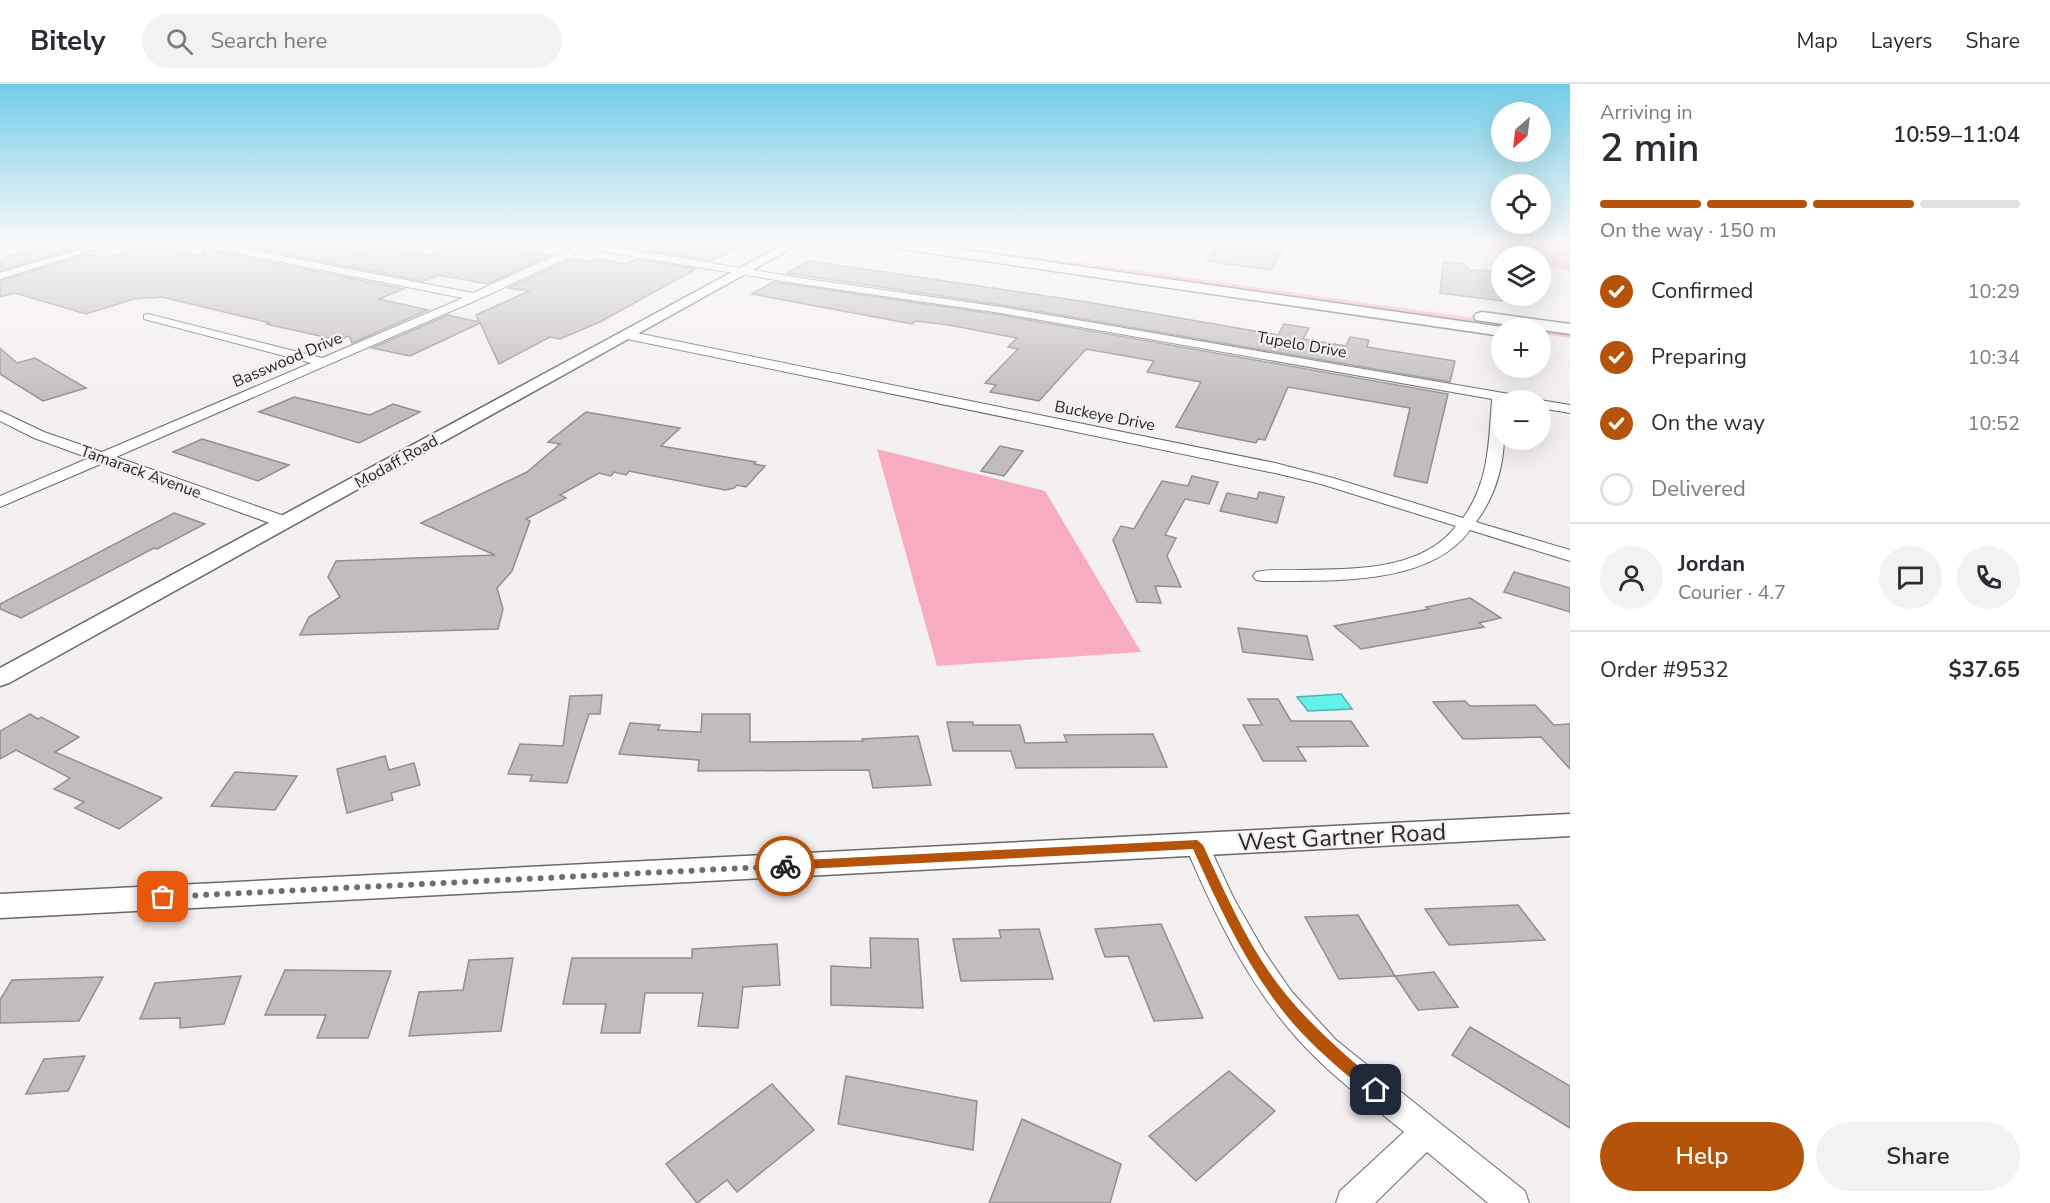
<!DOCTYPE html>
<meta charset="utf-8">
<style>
body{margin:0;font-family:"Nunito Sans",sans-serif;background:#f2f2f3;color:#2b2b33;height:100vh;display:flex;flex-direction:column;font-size:22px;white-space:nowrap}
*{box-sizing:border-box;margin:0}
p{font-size:20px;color:#7c7c81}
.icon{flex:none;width:33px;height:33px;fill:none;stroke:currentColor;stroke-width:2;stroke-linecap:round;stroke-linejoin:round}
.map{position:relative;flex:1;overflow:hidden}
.side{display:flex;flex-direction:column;background:#fff;width:480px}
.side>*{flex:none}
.needle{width:39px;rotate:208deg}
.tools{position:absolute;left:1491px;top:18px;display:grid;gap:12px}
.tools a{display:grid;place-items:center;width:60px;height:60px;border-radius:50%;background:#fff;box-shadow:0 6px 24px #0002;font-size:30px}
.pin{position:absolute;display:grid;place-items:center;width:51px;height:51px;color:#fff;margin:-26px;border-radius:12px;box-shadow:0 3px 9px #0006}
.courier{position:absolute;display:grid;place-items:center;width:60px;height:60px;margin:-30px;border:4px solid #b45309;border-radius:50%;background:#fff;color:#222;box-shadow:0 2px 8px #0007}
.head em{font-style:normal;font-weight:600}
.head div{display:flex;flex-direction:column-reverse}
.head{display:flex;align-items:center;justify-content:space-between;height:102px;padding:0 30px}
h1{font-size:39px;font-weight:600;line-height:45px}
.bar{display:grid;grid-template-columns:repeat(4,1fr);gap:9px 6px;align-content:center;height:72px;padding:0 30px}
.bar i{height:8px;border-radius:4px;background:#e1e1e2}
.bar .active{background:#b45309}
.bar p{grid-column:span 4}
.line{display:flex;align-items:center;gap:15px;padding:0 30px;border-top:2px solid #e1e1e2}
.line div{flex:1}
.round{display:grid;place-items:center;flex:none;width:63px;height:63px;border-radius:32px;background:#f2f2f3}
ol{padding:0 30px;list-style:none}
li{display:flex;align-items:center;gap:18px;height:66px}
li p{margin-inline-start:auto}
li .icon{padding:6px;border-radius:50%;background:#b45309;color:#fff;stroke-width:4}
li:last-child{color:#7c7c81}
li i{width:33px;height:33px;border:3px solid #e1e1e2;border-radius:50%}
.cta{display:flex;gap:12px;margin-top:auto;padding:12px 30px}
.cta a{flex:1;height:69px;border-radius:36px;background:#b45309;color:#fff;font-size:24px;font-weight:600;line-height:69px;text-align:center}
.cta a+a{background:#f2f2f3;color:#2b2b33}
header{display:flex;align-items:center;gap:36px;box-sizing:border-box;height:84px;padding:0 30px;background:#fff;border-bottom:2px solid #e1e1e2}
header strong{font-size:28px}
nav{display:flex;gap:33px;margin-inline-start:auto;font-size:21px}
.search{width:420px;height:54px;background:#f2f2f3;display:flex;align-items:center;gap:15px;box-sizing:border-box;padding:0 21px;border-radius:33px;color:#7c7c81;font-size:22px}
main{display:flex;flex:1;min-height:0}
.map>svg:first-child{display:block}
</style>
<header>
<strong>Bitely</strong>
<div class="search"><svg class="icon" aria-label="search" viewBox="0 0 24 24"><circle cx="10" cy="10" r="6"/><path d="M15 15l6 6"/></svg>Search here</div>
<nav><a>Map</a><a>Layers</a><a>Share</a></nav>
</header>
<main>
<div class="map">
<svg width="1570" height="1119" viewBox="0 0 1570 1119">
<rect width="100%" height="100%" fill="#f4eff0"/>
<g fill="#f8acc1">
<polygon points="910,160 926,160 1099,181 1570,248 1570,254 1541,250 1540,244 1501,245"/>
<polygon points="1463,160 1570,160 1570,188 1541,181 1540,172 1510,172"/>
<polygon points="877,365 1045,407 1141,568 937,582"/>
</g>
<polygon fill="#61f2eb" stroke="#50b5b0" stroke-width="1.5" points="1341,610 1352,625 1308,627 1297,613"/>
<g fill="#c1bcbd" stroke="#938e8f" stroke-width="1.5">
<polygon points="232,160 352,160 354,172 379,163 429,171 454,161 463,163 470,160 484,160 550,171 488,200 438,191 423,197"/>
<polygon points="666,160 746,160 712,177 652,167"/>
<polygon points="1219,160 1263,160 1283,163 1271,186 1207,177"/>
<polygon points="48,161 70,166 0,187 0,175"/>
<polygon points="147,161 203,172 203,165 404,205 379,215 428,226 352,259 349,252 338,256 266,240 270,239 162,213 134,215 86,230 15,209 0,213 0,197 88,170 106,174"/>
<polygon points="571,175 591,178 596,175 626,180 636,175 696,185 600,238 560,255 550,253 499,280 480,239 410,272 372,264 448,231 479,238 476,231 529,207 509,204"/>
<polygon points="809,177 1087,218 1278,251 1284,240 1309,244 1303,255 1346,262 1350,253 1369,256 1367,263 1455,277 1450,298 1001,221 787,189"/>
<polygon points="1443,178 1462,179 1470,186 1502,187 1502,217 1440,209"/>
<polygon points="773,198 1001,231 1448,310 1427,399 1394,392 1410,324 1288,303 1265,356 1258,355 1256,359 1176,343 1201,298 1147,288 1154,277 1086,265 1039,317 1013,312 990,308 996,301 985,299 1018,265 1008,263 1017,254 949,241 916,237 912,240 752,210"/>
<polygon points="0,264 17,279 35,274 86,304 43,317 0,290"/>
<polygon points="294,313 370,331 393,320 420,328 359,359 259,328"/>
<polygon points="586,328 680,344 661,362 756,378 754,380 765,382 746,403 737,401 734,404 725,406 629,387 626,391 614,388 611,392 599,389 560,411 566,414 526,435 530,437 512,487 497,504 503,525 498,545 300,551 309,533 340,513 328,493 336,477 495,471 421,439 527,388 560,360 548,358"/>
<polygon points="202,355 289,381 258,397 173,368"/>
<polygon points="1000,362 1023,367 1004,392 981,387"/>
<polygon points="1192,392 1218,398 1209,420 1185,415 1165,451 1176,454 1167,472 1181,503 1155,502 1161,519 1137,518 1113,456 1121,442 1134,445 1162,397 1188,402"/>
<polygon points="1259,408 1284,413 1277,439 1220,427 1227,409 1257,415"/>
<polygon points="174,429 205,440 157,465 154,464 21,534 0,525 0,520"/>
<polygon points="1514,488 1570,504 1570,528 1504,508"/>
<polygon points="1470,514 1501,534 1479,539 1484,543 1361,565 1334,542 1429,525 1426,523"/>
<polygon points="1238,544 1307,552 1313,576 1243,568"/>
<polygon points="602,611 600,630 589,630 567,699 530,697 532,691 508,690 520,660 563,662 570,612"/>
<polygon points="1248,615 1278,615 1291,637 1351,637 1368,662 1297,663 1306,677 1263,677 1243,641 1262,641"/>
<polygon points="1465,617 1470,622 1535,621 1554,641 1570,640 1570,685 1541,653 1463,655 1433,618"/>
<polygon points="30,630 38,635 41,633 79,653 55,668 162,714 119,745 75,724 84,718 54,705 70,694 16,666 0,675 0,647"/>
<polygon points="702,630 750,630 750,658 863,657 862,655 918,652 931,701 873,704 869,686 698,687 699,676 619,670 630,639 660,641 658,646 701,648"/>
<polygon points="947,638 973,638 973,641 1020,641 1025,659 1067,658 1064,651 1153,650 1167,683 1016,684 1011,667 953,667"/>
<polygon points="385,672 389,686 414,679 420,701 391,709 393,716 347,729 337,685"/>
<polygon points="235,688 297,692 275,726 211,722"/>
<polygon points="1518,821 1545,856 1449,861 1425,825"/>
<polygon points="1358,831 1395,892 1434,888 1458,923 1418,926 1395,892 1339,895 1305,833"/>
<polygon points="1161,840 1203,934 1154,937 1128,872 1105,873 1095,845"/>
<polygon points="1039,845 1053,895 961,897 953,855 1001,854 999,846"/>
<polygon points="870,854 918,855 923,924 831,921 831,882 871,884"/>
<polygon points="777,860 780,901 743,903 738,944 698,942 703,909 645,909 640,949 601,949 606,920 563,920 572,874 692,874 692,865"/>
<polygon points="513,874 501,947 409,952 419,908 463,906 469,876"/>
<polygon points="285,886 391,887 368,954 317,954 326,931 265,931"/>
<polygon points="241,892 224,940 180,944 180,934 140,935 155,899"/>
<polygon points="103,893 79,937 0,939 0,916 12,896"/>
<polygon points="1470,943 1570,1002 1570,1044 1452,971"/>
<polygon points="85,972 68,1007 26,1010 44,975"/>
<polygon points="1229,987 1275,1027 1196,1097 1149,1052"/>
<polygon points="846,992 977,1017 973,1066 838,1040"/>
<polygon points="772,1000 814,1046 737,1108 727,1096 697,1119 666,1080"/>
<polygon points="1022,1035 1121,1080 1110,1119 989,1119"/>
</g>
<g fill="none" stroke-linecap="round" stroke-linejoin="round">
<g stroke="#6c6869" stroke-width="2">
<g id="minor">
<polygon points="97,160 113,160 0,195 0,189"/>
<path d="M200,160h20l253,49 103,-47 -3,-2h23l211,35 194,28 520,89 7,4h-26v40h2c-1,29 -10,58 -28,82l94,28v11l-100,-31c-42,58 -145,50 -208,51l-6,-1 -3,-4 3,-4c14,-3 31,-2 46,-2 50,-1 120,1 154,-44l-135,-42 -46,-11 -648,-134 -6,-4 6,-4 648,132 58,15 130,40c26,-35 26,-77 29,-119l-491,-86 -194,-28 -220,-36 -108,50 -363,158 174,61 2,4 -2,4h-12l-175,-63 -103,44v-11l89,-38 -55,-20 -34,-17v-10l44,21 58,20 209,-89 -167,-44v-4l4,-1 174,44 141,-60 -258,-51z"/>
<polygon points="1537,316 1540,316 1570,321 1570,329 1540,324 1540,316"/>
<path d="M1197,752l9,3 28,60 31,54 27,39 44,48 189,151 4,12h-41l-61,-51 -52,51h-39l4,-12 64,-59c-29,-24 -61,-47 -88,-74 -61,-59 -98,-136 -131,-213l3,-6z"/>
</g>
</g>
<g stroke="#6c6869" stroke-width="3">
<g id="tertiary">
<polygon points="784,160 799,160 9,599 0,602 0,584"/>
<polygon points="1570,730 1570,752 0,834 0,810"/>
</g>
</g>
<g stroke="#6c6869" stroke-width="3">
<g id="secondary">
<polygon points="888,160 924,160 1509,244 1502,244 1502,252 895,164"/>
<polygon points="1482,228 1570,240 1570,250 1476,236 1474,233 1476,230"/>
</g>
</g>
<use href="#minor" fill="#fff" fill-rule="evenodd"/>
<use href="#tertiary" fill="#fff" fill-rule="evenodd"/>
<use href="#secondary" fill="#fff" fill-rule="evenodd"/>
</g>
<linearGradient id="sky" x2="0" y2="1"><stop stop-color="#72cde9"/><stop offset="0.5" stop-color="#faf8f8"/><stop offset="1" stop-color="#faf8f8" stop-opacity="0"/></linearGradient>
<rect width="1570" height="317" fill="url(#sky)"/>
<path fill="#b45309" d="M1197,756l6,5c24,52 48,108 85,152 28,33 60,61 93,88l3,5 -3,5 -5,2 -5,-2c-34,-28 -69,-57 -95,-93 -35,-47 -59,-100 -83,-153l-408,21 -7,-4 7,-5z"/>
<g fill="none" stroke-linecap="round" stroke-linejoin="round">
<polyline stroke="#706d6e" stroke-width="6" stroke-dasharray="0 10.8" points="163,813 785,782"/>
</g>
<g text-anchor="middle" stroke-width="4.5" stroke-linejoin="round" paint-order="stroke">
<g font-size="16" fill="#292728" stroke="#f4eff0">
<text transform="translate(1302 260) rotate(10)" y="6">Tupelo Drive</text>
<text transform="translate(287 275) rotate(-23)" y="6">Basswood Drive</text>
<text transform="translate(1105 331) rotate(11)" y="6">Buckeye Drive</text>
<text transform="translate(396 377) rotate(-29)" y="6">Modaff Road</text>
<text transform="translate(141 387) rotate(20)" y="6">Tamarack Avenue</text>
</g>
<g font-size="24" fill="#292728" stroke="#f4eff0">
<text transform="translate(1342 753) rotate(-3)" y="8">West Gartner Road</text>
</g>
</g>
</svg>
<div class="tools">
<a><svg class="needle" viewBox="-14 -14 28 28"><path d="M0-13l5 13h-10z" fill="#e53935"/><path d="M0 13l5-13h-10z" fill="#7c7c81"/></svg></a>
<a><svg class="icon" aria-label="locate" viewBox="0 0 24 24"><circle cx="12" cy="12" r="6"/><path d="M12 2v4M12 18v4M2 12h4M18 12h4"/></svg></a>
<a><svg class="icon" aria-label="layers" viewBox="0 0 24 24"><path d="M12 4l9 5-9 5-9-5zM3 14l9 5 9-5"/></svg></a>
<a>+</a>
<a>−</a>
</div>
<div class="pin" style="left:163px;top:813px;background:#ea580c"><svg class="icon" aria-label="bag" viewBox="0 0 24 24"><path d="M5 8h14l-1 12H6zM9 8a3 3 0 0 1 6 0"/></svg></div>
<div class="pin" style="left:1376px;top:1006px;background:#1f2937"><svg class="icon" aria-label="home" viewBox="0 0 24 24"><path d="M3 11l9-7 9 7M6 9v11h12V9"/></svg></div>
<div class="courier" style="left:785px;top:782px"><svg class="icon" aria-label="bike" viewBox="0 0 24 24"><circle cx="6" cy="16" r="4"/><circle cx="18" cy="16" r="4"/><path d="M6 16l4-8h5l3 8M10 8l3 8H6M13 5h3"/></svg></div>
</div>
<section class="side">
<div class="head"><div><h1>2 min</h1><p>Arriving in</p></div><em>10:59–11:04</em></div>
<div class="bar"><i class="active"></i><i class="active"></i><i class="active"></i><i></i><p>On the way · 150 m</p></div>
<ol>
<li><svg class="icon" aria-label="check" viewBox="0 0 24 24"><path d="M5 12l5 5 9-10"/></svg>Confirmed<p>10:29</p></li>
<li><svg class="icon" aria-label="check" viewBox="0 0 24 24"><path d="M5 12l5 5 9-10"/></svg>Preparing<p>10:34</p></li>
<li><svg class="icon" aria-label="check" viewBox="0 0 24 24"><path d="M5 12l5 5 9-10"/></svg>On the way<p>10:52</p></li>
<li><i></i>Delivered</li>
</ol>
<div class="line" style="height:108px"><a class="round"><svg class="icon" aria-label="person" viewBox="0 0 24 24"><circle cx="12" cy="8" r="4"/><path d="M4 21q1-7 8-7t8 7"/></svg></a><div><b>Jordan</b><p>Courier · 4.7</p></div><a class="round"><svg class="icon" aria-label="chat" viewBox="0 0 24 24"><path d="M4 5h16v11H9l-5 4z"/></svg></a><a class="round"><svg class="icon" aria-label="phone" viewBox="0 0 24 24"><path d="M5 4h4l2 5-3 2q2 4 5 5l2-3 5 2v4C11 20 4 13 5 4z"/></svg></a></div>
<div class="line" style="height:78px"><div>Order #9532</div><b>$37.65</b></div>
<div class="cta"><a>Help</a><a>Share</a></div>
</section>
</main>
